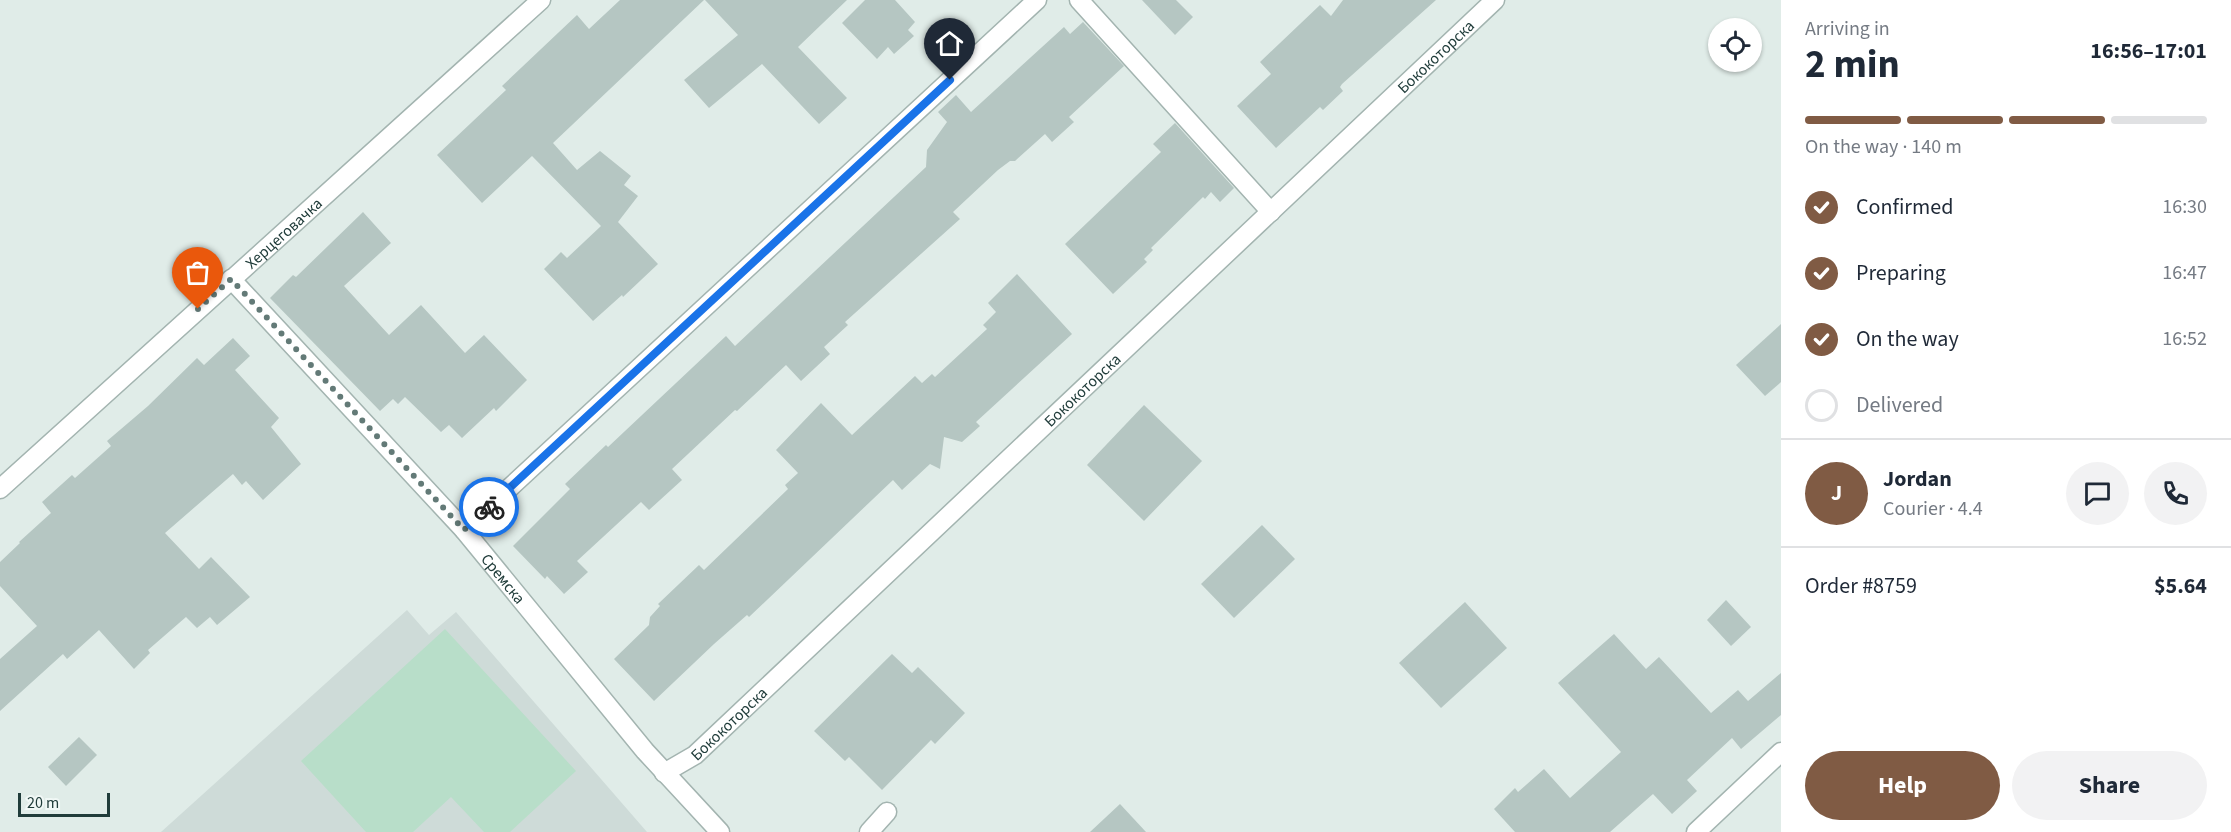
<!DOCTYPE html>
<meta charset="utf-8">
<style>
body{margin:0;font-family:"Source Sans 3",sans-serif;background:#f2f2f3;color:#1f2937;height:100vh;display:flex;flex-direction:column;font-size:22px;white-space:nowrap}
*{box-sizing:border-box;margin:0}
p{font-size:20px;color:#747a83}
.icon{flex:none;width:33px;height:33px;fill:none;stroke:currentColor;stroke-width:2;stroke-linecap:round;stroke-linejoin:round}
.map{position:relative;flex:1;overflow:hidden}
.side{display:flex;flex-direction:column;background:#fff;width:450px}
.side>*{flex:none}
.fabs{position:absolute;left:1708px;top:18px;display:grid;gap:12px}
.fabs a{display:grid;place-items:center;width:54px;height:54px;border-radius:50%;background:#fff;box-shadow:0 2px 4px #0004;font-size:30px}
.scale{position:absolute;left:18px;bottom:15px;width:92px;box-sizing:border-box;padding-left:6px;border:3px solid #203c3a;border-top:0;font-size:16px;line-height:21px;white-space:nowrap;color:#203c3a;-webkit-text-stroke:4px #f1f8f6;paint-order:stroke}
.pin{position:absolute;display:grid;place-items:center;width:51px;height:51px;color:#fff;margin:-62px -26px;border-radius:50% 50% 50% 0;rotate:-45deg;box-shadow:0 0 6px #0007}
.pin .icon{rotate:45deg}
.courier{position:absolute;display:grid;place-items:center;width:60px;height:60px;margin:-30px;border:4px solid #1a73e8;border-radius:50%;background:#fff;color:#222;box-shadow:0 2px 8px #0007}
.head em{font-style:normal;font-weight:700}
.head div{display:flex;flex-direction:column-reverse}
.head{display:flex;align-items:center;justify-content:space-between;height:102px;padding:0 24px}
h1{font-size:39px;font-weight:700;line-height:45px}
.bar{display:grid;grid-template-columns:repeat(4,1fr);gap:9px 6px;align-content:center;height:72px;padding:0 24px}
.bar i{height:8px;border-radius:4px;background:#e0e1e3}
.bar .active{background:#805b44}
.bar p{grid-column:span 4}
.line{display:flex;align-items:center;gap:15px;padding:0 24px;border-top:2px solid #e0e1e3}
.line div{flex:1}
.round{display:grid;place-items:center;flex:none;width:63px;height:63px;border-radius:32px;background:#f2f2f3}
ol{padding:0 24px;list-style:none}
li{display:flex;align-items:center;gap:18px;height:66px}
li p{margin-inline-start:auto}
li .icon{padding:6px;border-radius:50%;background:#805b44;color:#fff;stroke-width:4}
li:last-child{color:#747a83}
li i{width:33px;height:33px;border:3px solid #e0e1e3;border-radius:50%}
.action{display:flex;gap:12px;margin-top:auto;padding:12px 24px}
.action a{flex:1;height:69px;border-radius:36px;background:#805b44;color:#fff;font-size:24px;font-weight:700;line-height:69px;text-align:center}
.action a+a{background:#f2f2f3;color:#1f2937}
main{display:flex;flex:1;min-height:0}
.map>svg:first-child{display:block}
</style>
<main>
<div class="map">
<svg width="1781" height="832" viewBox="0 0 1781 832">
<rect width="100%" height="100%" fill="#e0ece8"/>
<polygon fill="#cedbd8" points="407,610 429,635 456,612 647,832 161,832"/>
<polygon fill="#b8dec9" points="445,629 576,771 510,832 484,832 451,797 413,832 366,832 301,761"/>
<g fill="#b5c6c2">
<polygon points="620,0 704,0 553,143 577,170 600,151 631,176 624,185 638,196 618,222 658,264 623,297 622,295 593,321 544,269 561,252 567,258 601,226 532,156 482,203 437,155 506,90 502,86 577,15 589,29"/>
<polygon points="705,0 847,0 798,47 847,98 819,124 762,64 709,108 684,80 738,35"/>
<polygon points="865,0 895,0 915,22 908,30 914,36 894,54 888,47 877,59 842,23"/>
<polygon points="1142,0 1176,0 1193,17 1175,35"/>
<polygon points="1343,0 1436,0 1342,84 1340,87 1343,91 1323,110 1320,107 1276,148 1237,106 1271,74 1260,62 1320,5 1331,16"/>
<polygon points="1083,22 1124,66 1069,117 1074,122 1052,142 1045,134 1015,161 1010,161 998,170 953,212 960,219 845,322 848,325 824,347 830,354 801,381 786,365 737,411 735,410 672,469 682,480 649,510 641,502 577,561 588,572 564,594 547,576 545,579 513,546 570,489 565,484 606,445 608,447 726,336 735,346 926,167 927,150 947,122 938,112 956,95 971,112 1064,27 1070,34"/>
<polygon points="1175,123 1234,188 1220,202 1211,192 1205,199 1203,197 1151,248 1153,250 1144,259 1147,262 1113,294 1065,244 1161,152 1153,144"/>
<polygon points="363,212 391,243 344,286 389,335 421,305 465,353 484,335 527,380 496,411 494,408 462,438 449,425 441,432 405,397 398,404 393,399 380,411 270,298 293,275 296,277"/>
<polygon points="1017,274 1072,334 976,422 980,426 962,442 944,437 940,469 930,464 902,490 893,480 749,617 747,615 714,644 654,701 614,659 649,625 650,617 660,606 658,604 699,565 704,570 788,489 785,485 798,473 776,450 821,403 852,435 915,376 922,383 932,374 935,377 987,329 983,325 996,312 988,303"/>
<polygon points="1781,324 1781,382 1765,396 1736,365"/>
<polygon points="233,338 250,356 235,370 279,418 271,427 301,464 263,500 246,481 242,485 233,474 165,533 199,569 211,557 250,597 217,625 210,617 197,628 186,617 148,650 150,653 134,669 99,630 67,659 63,654 0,711 0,659 37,626 0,586 0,562 20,543 19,542 51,513 42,502 72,475 75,478 111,446 107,441 148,406 197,358 204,365"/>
<polygon points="1144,405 1202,461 1144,521 1087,465"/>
<polygon points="1262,525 1295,559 1234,618 1201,584"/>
<polygon points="1726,600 1751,627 1731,646 1707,620"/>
<polygon points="1465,602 1507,648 1441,708 1399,663"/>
<polygon points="1614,634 1646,669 1659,657 1711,713 1738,690 1748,701 1781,673 1781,715 1741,749 1732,738 1687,780 1697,791 1672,814 1653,794 1610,832 1515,832 1494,809 1515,788 1518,792 1544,769 1570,798 1621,752 1558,683"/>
<polygon points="892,654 912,673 918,667 965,713 935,744 931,740 882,790 849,757 845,761 814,731"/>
<polygon points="79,737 97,755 66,786 48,767"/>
<polygon points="1120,804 1146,832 1090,832"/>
</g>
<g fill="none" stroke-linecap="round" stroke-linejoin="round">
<g stroke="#a3b4b0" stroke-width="21">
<g id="minor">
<polyline points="1079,0 1271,212"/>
<path id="s1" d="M231,279l233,251 181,221 75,81"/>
<path id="s2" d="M0,489l541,-489"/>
<polyline points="464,530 1037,0"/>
<path id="s3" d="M664,773l31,-18 800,-755"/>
<polyline points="869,832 887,812"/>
<polyline points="1696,832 1781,752"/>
</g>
</g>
<use href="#minor" stroke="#fff" stroke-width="18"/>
</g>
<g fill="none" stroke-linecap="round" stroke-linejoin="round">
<polyline stroke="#637a77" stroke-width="6" stroke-dasharray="0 10.8" points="198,309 231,279 464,530 489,507"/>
<polyline stroke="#1a73e8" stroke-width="8" points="489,507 950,80"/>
</g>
<g text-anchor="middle" stroke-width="6" stroke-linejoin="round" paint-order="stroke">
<g font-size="16" fill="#203c3a" stroke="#f1f8f6">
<text dy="6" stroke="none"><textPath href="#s3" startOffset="1054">Бококоторска</textPath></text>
<text dy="6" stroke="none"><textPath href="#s2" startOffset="382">Херцеговачка</textPath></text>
<text dy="6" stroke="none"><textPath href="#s3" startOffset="568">Бококоторска</textPath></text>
<text dy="6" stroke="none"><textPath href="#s1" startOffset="405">Сремска</textPath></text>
<text dy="6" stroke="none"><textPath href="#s3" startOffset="82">Бококоторска</textPath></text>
</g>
</g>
</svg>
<div class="fabs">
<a><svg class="icon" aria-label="locate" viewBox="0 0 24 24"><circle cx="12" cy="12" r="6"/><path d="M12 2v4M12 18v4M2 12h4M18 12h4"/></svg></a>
</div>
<div class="scale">20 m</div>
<div class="pin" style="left:198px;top:309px;background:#ea580c"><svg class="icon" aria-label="bag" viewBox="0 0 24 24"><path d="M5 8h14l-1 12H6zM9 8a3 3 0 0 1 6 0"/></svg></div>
<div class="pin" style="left:950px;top:80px;background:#1f2937"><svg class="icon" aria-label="home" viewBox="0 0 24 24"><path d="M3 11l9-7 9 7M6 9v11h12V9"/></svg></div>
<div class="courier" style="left:489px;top:507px"><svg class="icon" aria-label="bike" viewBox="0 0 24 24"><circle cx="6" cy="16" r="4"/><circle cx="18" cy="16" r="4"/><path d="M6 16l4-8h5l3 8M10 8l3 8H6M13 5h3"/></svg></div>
</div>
<section class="side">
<div class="head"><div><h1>2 min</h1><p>Arriving in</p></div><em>16:56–17:01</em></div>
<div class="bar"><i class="active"></i><i class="active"></i><i class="active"></i><i></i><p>On the way · 140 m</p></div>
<ol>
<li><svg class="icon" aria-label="check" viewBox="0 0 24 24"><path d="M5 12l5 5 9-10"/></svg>Confirmed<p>16:30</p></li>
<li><svg class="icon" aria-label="check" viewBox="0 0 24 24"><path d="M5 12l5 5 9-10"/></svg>Preparing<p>16:47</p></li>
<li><svg class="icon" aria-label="check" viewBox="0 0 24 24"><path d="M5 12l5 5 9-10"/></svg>On the way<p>16:52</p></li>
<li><i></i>Delivered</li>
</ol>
<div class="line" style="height:108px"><b class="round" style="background:#805b44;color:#fff">J</b><div><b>Jordan</b><p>Courier · 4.4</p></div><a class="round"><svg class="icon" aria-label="chat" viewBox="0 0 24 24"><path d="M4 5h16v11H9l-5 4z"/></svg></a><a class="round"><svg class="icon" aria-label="phone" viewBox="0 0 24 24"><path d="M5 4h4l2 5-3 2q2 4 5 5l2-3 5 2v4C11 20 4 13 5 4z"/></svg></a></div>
<div class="line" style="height:78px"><div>Order #8759</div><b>$5.64</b></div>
<div class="action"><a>Help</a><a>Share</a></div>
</section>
</main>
